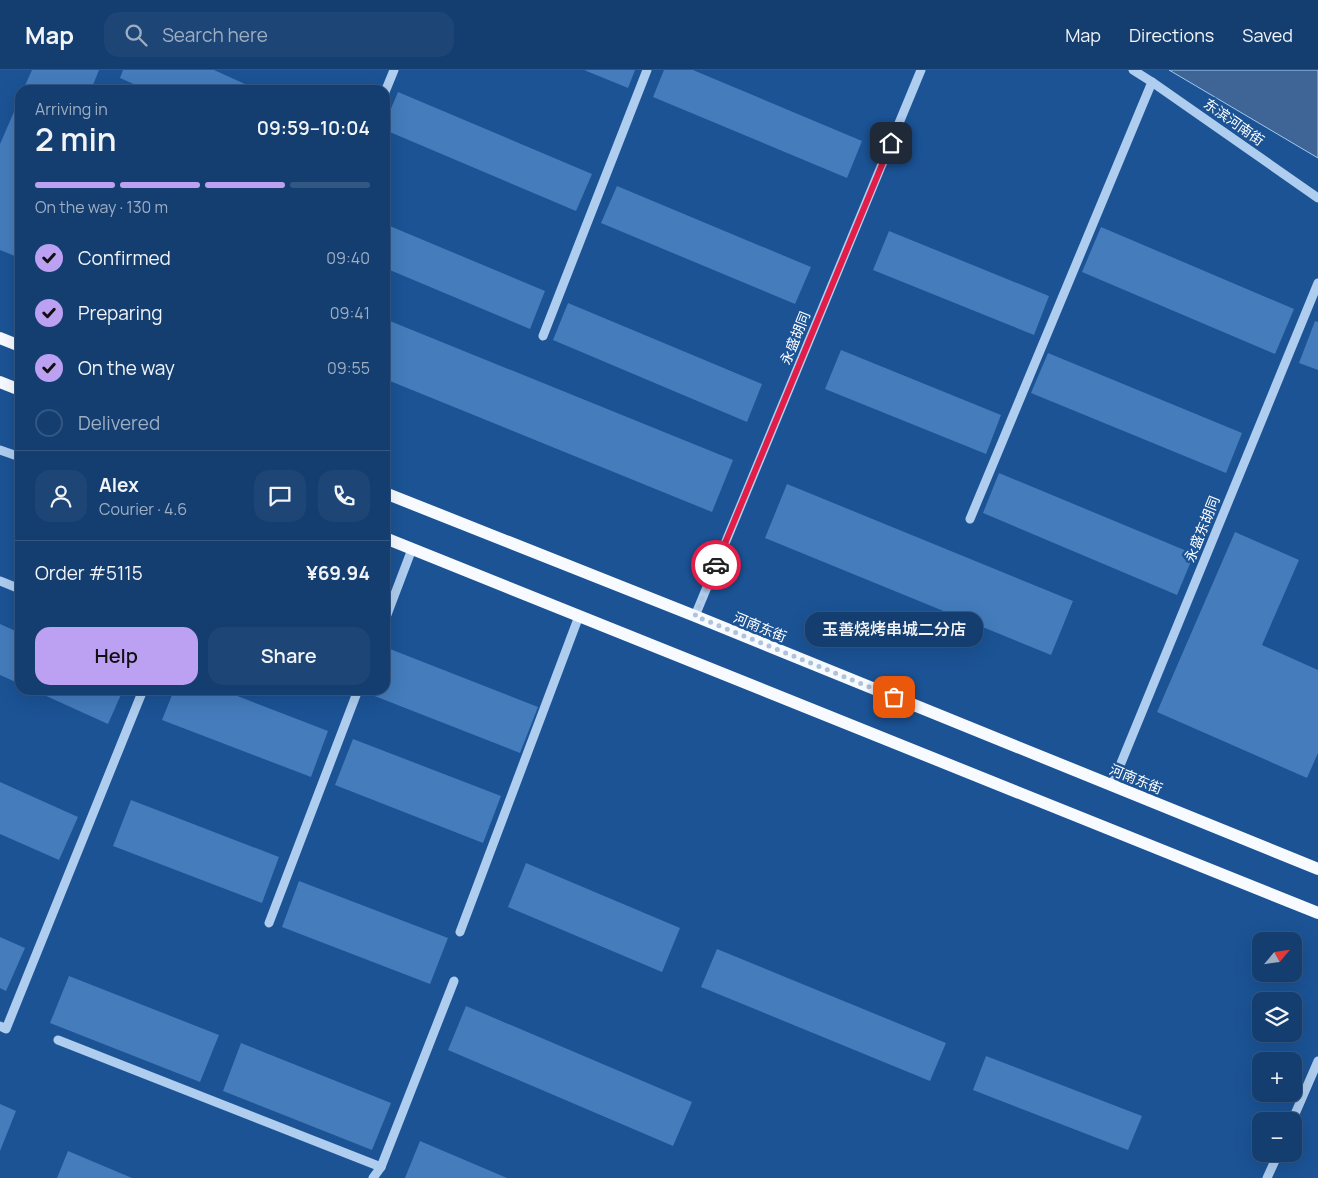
<!DOCTYPE html>
<meta charset="utf-8">
<style>
body{margin:0;font-family:Manrope,"Noto Sans SC",sans-serif;background:#1d4575;color:#f1f3f6;height:100vh;display:flex;flex-direction:column;font-size:19px;white-space:nowrap}
*{box-sizing:border-box;margin:0}
p{font-size:16px;color:#9daec3}
.icon{flex:none;width:28px;height:28px;fill:none;stroke:currentColor;stroke-width:2;stroke-linecap:round;stroke-linejoin:round}
.map{position:relative;flex:1;overflow:hidden}
.sheet{position:absolute;left:15px;top:15px;width:375px;height:610px;display:flex;flex-direction:column;background:#143e70;border-radius:15px;box-shadow:0 5px 20px #0002,0 0 0 1px #335783}
.sheet>*{flex:none}
.needle{width:32px;rotate:61deg}
.tools{position:absolute;left:1252px;top:862px;display:grid;gap:10px}
.tools a{display:grid;place-items:center;width:50px;height:50px;border-radius:10px;background:#143e70;box-shadow:0 5px 20px #0002,0 0 0 1px #335783;font-size:25px}
.pin{position:absolute;display:grid;place-items:center;width:42px;height:42px;color:#fff;margin:-21px;border-radius:10px;box-shadow:0 2px 8px #0006}
.courier{position:absolute;display:grid;place-items:center;width:50px;height:50px;margin:-25px;border:4px solid #e11d48;border-radius:50%;background:#fff;color:#222;box-shadow:0 1px 6px #0007}
.bubble{position:absolute;height:35px;border-radius:15px;background:#143e70;box-shadow:0 5px 20px #0002,0 0 0 1px #335783;font-size:16px;font-weight:600;line-height:35px;text-align:center}
.summary em{font-style:normal;font-weight:600}
.summary div{display:flex;flex-direction:column-reverse}
.summary{display:flex;align-items:center;justify-content:space-between;height:85px;padding:0 20px}
h1{font-size:32px;font-weight:600;line-height:38px}
.bar{display:grid;grid-template-columns:repeat(4,1fr);gap:8px 5px;align-content:center;height:60px;padding:0 20px}
.bar i{height:6px;border-radius:4px;background:#335783}
.bar .on{background:#bca0f2}
.bar p{grid-column:span 4}
.line{display:flex;align-items:center;gap:12px;padding:0 20px;border-top:1px solid #335783}
.line div{flex:1}
.round{display:grid;place-items:center;flex:none;width:52px;height:52px;border-radius:15px;background:#1d4575}
ol{padding:0 20px;list-style:none}
li{display:flex;align-items:center;gap:15px;height:55px}
li p{margin-inline-start:auto}
li .icon{padding:5px;border-radius:50%;background:#bca0f2;color:#111;stroke-width:4}
li:last-child{color:#9daec3}
li i{width:28px;height:28px;border:2px solid #335783;border-radius:50%}
.action{display:flex;gap:10px;margin-top:auto;padding:10px 20px}
.action a{flex:1;height:58px;border-radius:15px;background:#bca0f2;color:#111;font-size:20px;font-weight:600;line-height:58px;text-align:center}
.action a+a{background:#1d4575;color:#f1f3f6}
header{display:flex;align-items:center;gap:30px;box-sizing:border-box;height:70px;padding:0 25px;background:#143e70;border-bottom:1px solid #335783}
header strong{font-size:24px}
nav{display:flex;gap:28px;margin-inline-start:auto;font-size:18px}
.search{width:350px;height:45px;background:#1d4575;display:flex;align-items:center;gap:12px;box-sizing:border-box;padding:0 18px;border-radius:15px;color:#9daec3;font-size:19px}
.map>svg:first-child{display:block}
</style>
<header>
<strong>Map</strong>
<div class="search"><svg class="icon" aria-label="search" viewBox="0 0 24 24"><circle cx="10" cy="10" r="6"/><path d="M15 15l6 6"/></svg>Search here</div>
<nav><a>Map</a><a>Directions</a><a>Saved</a></nav>
</header>
<div class="map">
<svg width="1318" height="1108" viewBox="0 0 1318 1108">
<rect width="100%" height="100%" fill="#1b5395"/>
<polygon fill="#3e6595" stroke="#a1c8f1" points="1169,0 1318,0 1318,88"/>
<g fill="#447cbc">
<polygon points="32,0 99,0 91,20 23,20"/>
<polygon points="123,0 214,0 258,20 147,20 120,8"/>
<polygon points="584,0 635,0 628,18"/>
<polygon points="664,0 693,0 862,71 847,108 653,27"/>
<polygon points="398,22 592,104 576,141 385,60 385,53"/>
<polygon points="20,28 20,188 0,180 0,74"/>
<polygon points="617,116 811,197 795,234 601,153"/>
<polygon points="385,154 545,221 530,259 385,198"/>
<polygon points="1101,157 1294,239 1275,284 1082,202"/>
<polygon points="889,161 1049,226 1034,265 873,200"/>
<polygon points="568,233 762,314 747,352 553,270"/>
<polygon points="385,249 733,390 712,442 385,309"/>
<polygon points="1315,251 1318,252 1318,300 1299,293"/>
<polygon points="841,280 1001,345 986,384 825,319"/>
<polygon points="1048,283 1242,363 1226,403 1031,323"/>
<polygon points="999,403 1194,484 1177,525 983,443"/>
<polygon points="787,414 1073,531 1051,585 765,468"/>
<polygon points="1235,462 1299,490 1262,575 1318,600 1318,683 1307,708 1157,642"/>
<polygon points="0,554 20,563 20,614 0,605"/>
<polygon points="390,579 538,637 520,683 372,625 374,620 385,620 385,591"/>
<polygon points="33,620 123,620 108,654"/>
<polygon points="174,620 222,620 328,661 311,707 162,650"/>
<polygon points="353,669 501,726 483,773 335,715"/>
<polygon points="0,712 78,747 59,790 0,764"/>
<polygon points="131,730 279,787 262,833 113,776"/>
<polygon points="526,793 680,858 662,902 508,837"/>
<polygon points="299,811 448,868 430,914 282,857"/>
<polygon points="0,867 25,878 6,921 0,918"/>
<polygon points="717,879 946,973 930,1011 701,917"/>
<polygon points="69,906 219,965 200,1012 50,953"/>
<polygon points="466,936 692,1032 673,1076 448,980"/>
<polygon points="241,973 391,1033 372,1080 223,1021"/>
<polygon points="986,986 1142,1046 1128,1080 973,1020"/>
<polygon points="0,1034 16,1041 0,1081"/>
<polygon points="420,1071 507,1108 405,1108"/>
<polygon points="68,1081 132,1108 57,1108"/>
</g>
<g fill="none" stroke-linecap="round" stroke-linejoin="round">
<g stroke="#aecdef" stroke-width="9">
<polyline points="1133,0 1152,12 1318,128"/>
<polyline points="385,22 394,0"/>
<polyline points="543,266 647,0"/>
<polyline points="0,380 20,387"/>
<polyline points="970,449 1152,12"/>
<polyline points="0,511 20,519"/>
<polyline points="695,546 921,0"/>
<polyline points="385,550 412,479"/>
<polyline points="1112,715 1318,213"/>
<polyline points="269,853 358,620"/>
<polyline points="460,862 579,546"/>
<polyline points="0,956 6,959 143,620"/>
<polyline points="58,970 381,1097"/>
<polyline points="1292,1051 1318,991"/>
<polyline points="373,1108 381,1097 454,911"/>
<polyline points="1267,1108 1278,1084"/>
</g>
<g stroke="#f7faff" stroke-width="12">
<polyline points="0,268 20,276"/>
<polyline points="0,312 20,320"/>
<polyline points="385,423 695,546 1318,799"/>
<polyline points="385,468 1318,843"/>
</g>
</g>
<g fill="none" stroke-linecap="round" stroke-linejoin="round">
<polyline stroke="#afc3da" stroke-width="5" stroke-dasharray="0 9" points="716,495 695,546 894,627"/>
<polyline stroke="#e11d48" stroke-width="6" points="716,495 891,73"/>
</g>
<g text-anchor="middle" stroke-width="5" stroke-linejoin="round" paint-order="stroke">
<g font-size="14" fill="#fff" stroke="#1b5395">
<text transform="translate(1234 52) rotate(35)" y="5">东滨河南街</text>
<text transform="translate(795 268) rotate(-68)" y="5">永盛胡同</text>
<text transform="translate(1202 459) rotate(-68)" y="5">永盛东胡同</text>
<text transform="translate(760 557) rotate(22)" y="5">河南东街</text>
<text transform="translate(1136 709) rotate(22)" y="5">河南东街</text>
</g>
</g>
</svg>
<div class="tools">
<a><svg class="needle" viewBox="-14 -14 28 28"><path d="M0-13l5 13h-10z" fill="#e53935"/><path d="M0 13l5-13h-10z" fill="#9daec3"/></svg></a>
<a><svg class="icon" aria-label="layers" viewBox="0 0 24 24"><path d="M12 4l9 5-9 5-9-5zM3 14l9 5 9-5"/></svg></a>
<a>+</a>
<a>−</a>
</div>
<div class="pin" style="left:894px;top:627px;background:#ea580c"><svg class="icon" aria-label="bag" viewBox="0 0 24 24"><path d="M5 8h14l-1 12H6zM9 8a3 3 0 0 1 6 0"/></svg></div>
<div class="pin" style="left:891px;top:73px;background:#1f2937"><svg class="icon" aria-label="home" viewBox="0 0 24 24"><path d="M3 11l9-7 9 7M6 9v11h12V9"/></svg></div>
<div class="courier" style="left:716px;top:495px"><svg class="icon" aria-label="car" viewBox="0 0 24 24"><path d="M5 17H2v-5l4-1 3-4h7l3 4 3 1v5h-3M9 17h6M6 11h13"/><circle cx="7" cy="17" r="2"/><circle cx="17" cy="17" r="2"/></svg></div>
<div class="bubble" style="left:805px;top:542px;width:178px">玉善烧烤串城二分店</div>
<section class="sheet">
<div class="summary"><div><h1>2 min</h1><p>Arriving in</p></div><em>09:59–10:04</em></div>
<div class="bar"><i class="on"></i><i class="on"></i><i class="on"></i><i></i><p>On the way · 130 m</p></div>
<ol>
<li><svg class="icon" aria-label="check" viewBox="0 0 24 24"><path d="M5 12l5 5 9-10"/></svg>Confirmed<p>09:40</p></li>
<li><svg class="icon" aria-label="check" viewBox="0 0 24 24"><path d="M5 12l5 5 9-10"/></svg>Preparing<p>09:41</p></li>
<li><svg class="icon" aria-label="check" viewBox="0 0 24 24"><path d="M5 12l5 5 9-10"/></svg>On the way<p>09:55</p></li>
<li><i></i>Delivered</li>
</ol>
<div class="line" style="height:90px"><a class="round"><svg class="icon" aria-label="person" viewBox="0 0 24 24"><circle cx="12" cy="8" r="4"/><path d="M4 21q1-7 8-7t8 7"/></svg></a><div><b>Alex</b><p>Courier · 4.6</p></div><a class="round"><svg class="icon" aria-label="chat" viewBox="0 0 24 24"><path d="M4 5h16v11H9l-5 4z"/></svg></a><a class="round"><svg class="icon" aria-label="phone" viewBox="0 0 24 24"><path d="M5 4h4l2 5-3 2q2 4 5 5l2-3 5 2v4C11 20 4 13 5 4z"/></svg></a></div>
<div class="line" style="height:65px"><div>Order #5115</div><b>¥69.94</b></div>
<div class="action"><a>Help</a><a>Share</a></div>
</section>
</div>
